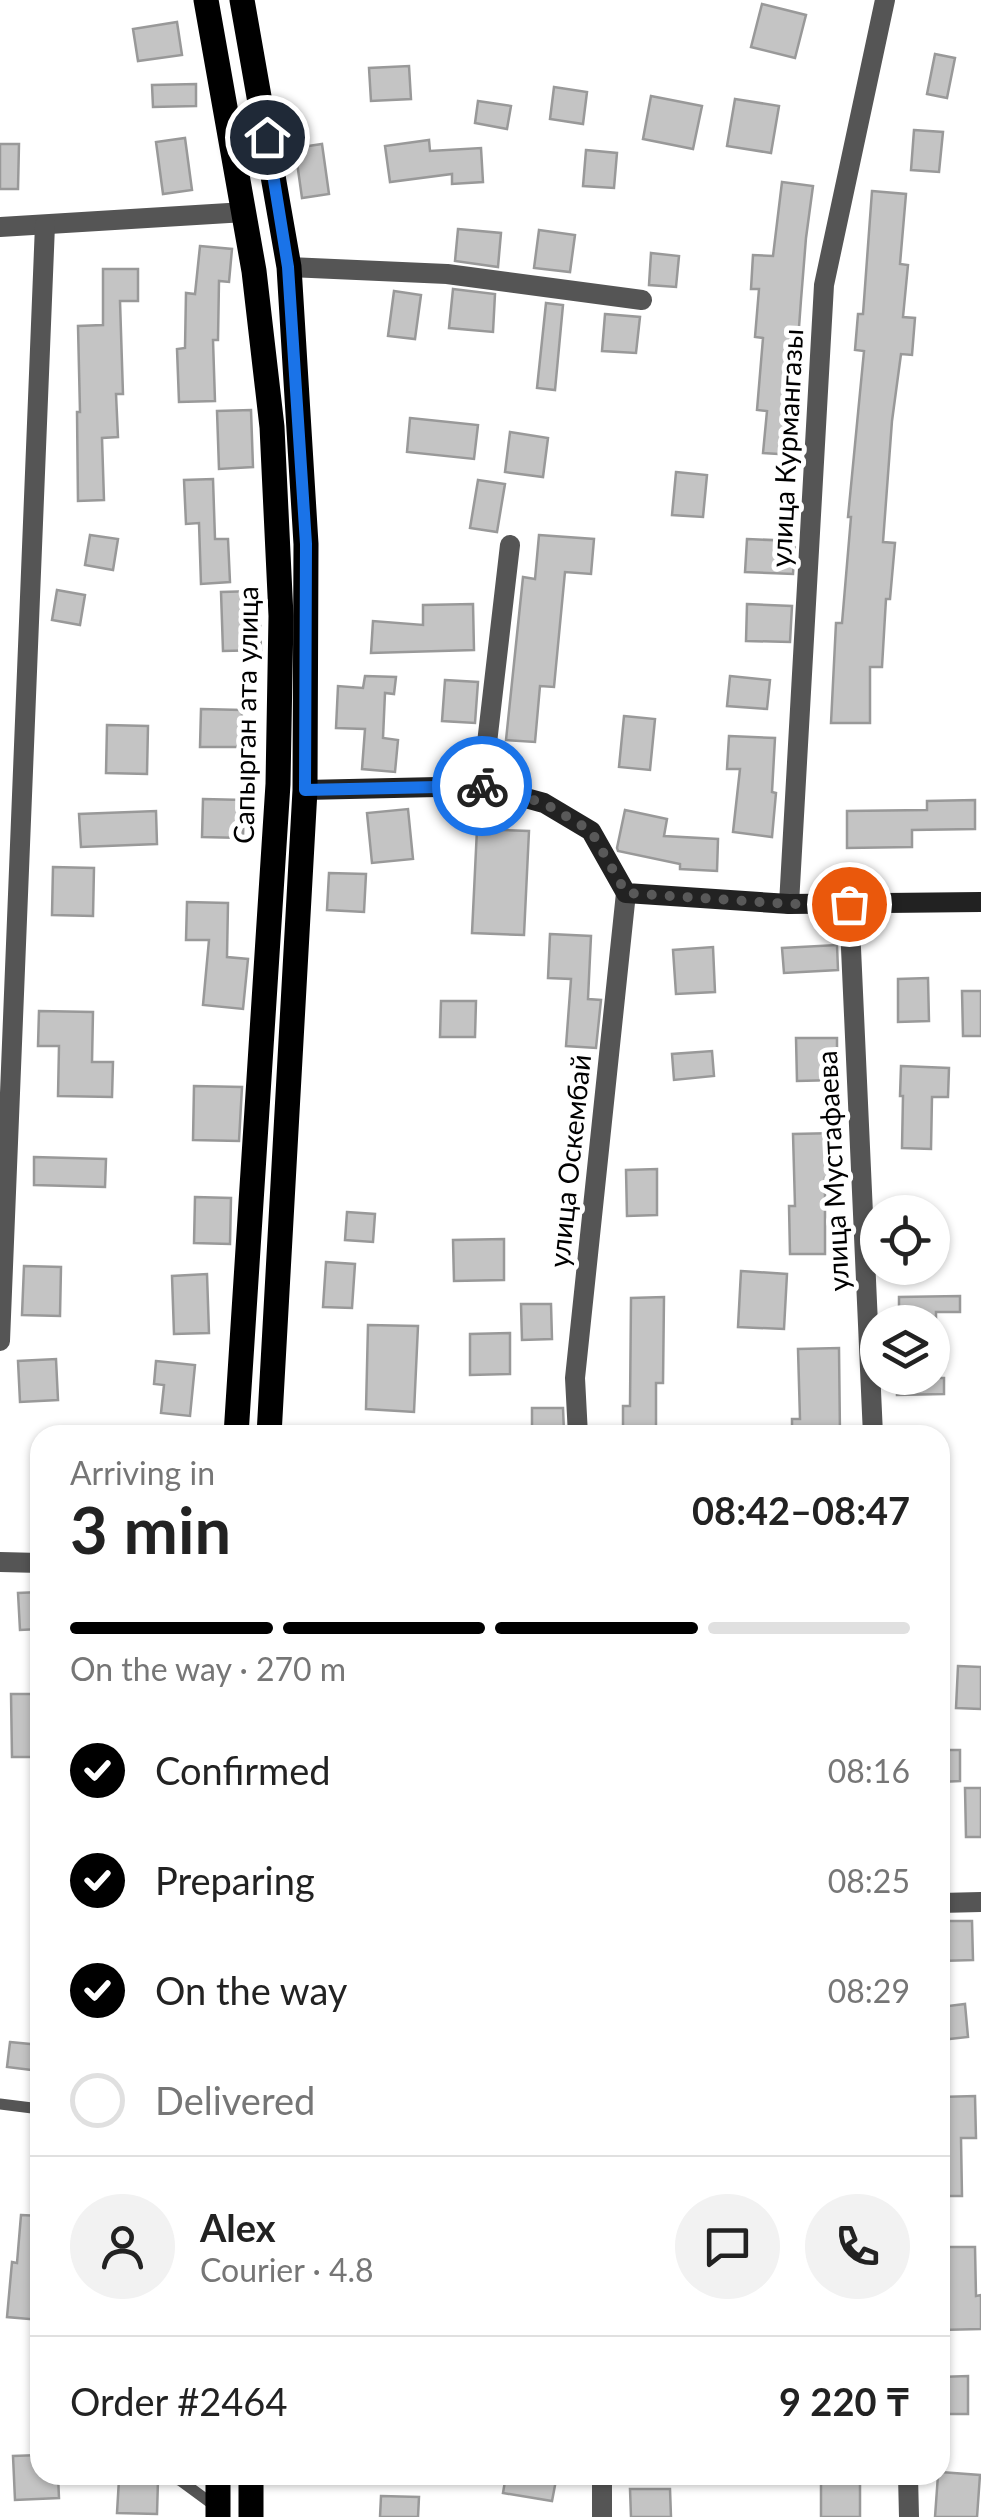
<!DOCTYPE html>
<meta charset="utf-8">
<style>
body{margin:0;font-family:Lato,sans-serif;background:#f2f2f2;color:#222;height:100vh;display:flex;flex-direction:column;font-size:38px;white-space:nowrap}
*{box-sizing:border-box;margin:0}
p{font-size:32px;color:#767676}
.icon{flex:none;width:55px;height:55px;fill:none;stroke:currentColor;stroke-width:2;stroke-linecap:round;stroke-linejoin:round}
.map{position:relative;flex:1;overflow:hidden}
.panel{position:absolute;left:30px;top:1425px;width:920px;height:1060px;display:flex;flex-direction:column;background:#fff;border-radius:30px;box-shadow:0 2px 8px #0004}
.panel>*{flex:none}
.buttons{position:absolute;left:860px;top:1195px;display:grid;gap:20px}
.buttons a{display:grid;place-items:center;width:90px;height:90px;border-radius:50%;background:#fff;box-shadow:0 2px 8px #0004;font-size:50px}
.pin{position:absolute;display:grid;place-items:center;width:85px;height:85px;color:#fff;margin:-42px;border:5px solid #fff;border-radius:50%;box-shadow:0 2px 10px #0007}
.courier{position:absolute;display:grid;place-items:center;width:100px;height:100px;margin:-50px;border:8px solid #1a73e8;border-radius:50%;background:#fff;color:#222;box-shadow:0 2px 12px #0007}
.head em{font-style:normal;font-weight:700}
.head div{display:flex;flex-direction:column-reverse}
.head{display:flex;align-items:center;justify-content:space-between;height:170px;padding:0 40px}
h1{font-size:65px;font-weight:700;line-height:75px}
.bar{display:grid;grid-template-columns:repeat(4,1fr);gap:15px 10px;align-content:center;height:120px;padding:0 40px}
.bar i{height:12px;border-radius:8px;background:#e0e0e0}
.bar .current{background:#000}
.bar p{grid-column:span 4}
.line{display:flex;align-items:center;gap:25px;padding:0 40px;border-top:2px solid #e0e0e0}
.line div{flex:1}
.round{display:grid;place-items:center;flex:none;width:105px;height:105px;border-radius:52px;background:#f2f2f2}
ol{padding:0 40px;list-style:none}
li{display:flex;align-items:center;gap:30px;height:110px}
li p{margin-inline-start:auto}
li .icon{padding:10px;border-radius:50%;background:#000;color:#fff;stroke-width:4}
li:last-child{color:#767676}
li i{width:55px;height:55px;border:5px solid #e0e0e0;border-radius:50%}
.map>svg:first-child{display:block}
</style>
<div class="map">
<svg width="981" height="2517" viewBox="0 0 981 2517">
<rect width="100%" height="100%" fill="#fff"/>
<g fill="#c4c4c4" stroke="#999" stroke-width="2.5">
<polygon points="762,4 806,15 795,58 751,47"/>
<polygon points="177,22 182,55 138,61 133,29"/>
<polygon points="935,54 955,58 947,98 927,94"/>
<polygon points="409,66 411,99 371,101 369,68"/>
<polygon points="196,84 196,106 153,107 152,85"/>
<polygon points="554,87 587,92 583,124 550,119"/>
<polygon points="651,96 702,106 693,149 643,139"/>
<polygon points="735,99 779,106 771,153 727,146"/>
<polygon points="478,101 511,106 507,129 475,123"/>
<polygon points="914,130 943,132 939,172 911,170"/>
<polygon points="185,138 192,190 163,194 156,142"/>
<polygon points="429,140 430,151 481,148 483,182 452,184 452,174 390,182 385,146"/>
<polygon points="0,144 19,144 18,189 0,189"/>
<polygon points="322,144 329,194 302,198 295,148"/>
<polygon points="586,150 617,153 614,188 583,186"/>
<polygon points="782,182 813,186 806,238 801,300 792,423 796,423 794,455 763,453 767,411 757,410 763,338 755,337 759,289 751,289 753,255 773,256"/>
<polygon points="872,191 906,194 900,264 908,265 903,317 915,318 912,355 901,354 892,421 883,542 895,543 890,599 886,599 882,667 870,667 870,723 831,723 836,623 842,623 851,517 848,517 864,351 855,350 858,314 863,314"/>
<polygon points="458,229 501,233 498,267 455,261"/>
<polygon points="539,230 575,235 570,272 534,268"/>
<polygon points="200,246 232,249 229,282 219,281 218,340 213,340 215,401 179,402 177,349 185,348 186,293 195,294"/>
<polygon points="651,253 679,256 676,287 649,285"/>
<polygon points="103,269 138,269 138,301 120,301 123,394 116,394 118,437 102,438 104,500 78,501 77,412 80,412 78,326 103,325"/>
<polygon points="453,289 495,294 493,332 449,328"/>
<polygon points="394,291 421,295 415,339 388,336"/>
<polygon points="546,303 563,305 555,390 537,388"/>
<polygon points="605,314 640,317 636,353 602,351"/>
<polygon points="251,410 253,467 219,469 217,411"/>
<polygon points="410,418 478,425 474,459 407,452"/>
<polygon points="510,432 548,438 543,477 505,472"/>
<polygon points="676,472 707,475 703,517 672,515"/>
<polygon points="213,479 215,539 228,539 230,582 201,584 199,523 186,524 184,480"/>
<polygon points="478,480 505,484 497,532 470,528"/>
<polygon points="90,535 118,539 113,570 85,565"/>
<polygon points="539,535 594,539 591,574 565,572 554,687 540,686 535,742 506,740 523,577 535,579"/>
<polygon points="747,539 795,541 793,574 745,572"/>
<polygon points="57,590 85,595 80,625 52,620"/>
<polygon points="259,591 261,650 223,651 221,592"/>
<polygon points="473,604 474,650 371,653 373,621 423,625 423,605"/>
<polygon points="747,604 792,606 790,642 746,641"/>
<polygon points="365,676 396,677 394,694 385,693 383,738 398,740 395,772 362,769 365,729 336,728 338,686 363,688"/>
<polygon points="730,676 770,680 767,709 727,706"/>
<polygon points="445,680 478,682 475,723 442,721"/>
<polygon points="201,709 242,710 241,747 200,747"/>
<polygon points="624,716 655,719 650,770 619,767"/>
<polygon points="107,725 148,726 147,774 106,773"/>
<polygon points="729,736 775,738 772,792 776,793 772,837 733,832 740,769 727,769"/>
<polygon points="203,799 244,800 243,838 202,837"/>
<polygon points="975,800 975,829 912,830 912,847 847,848 847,811 927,810 927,801"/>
<polygon points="408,809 413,859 372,863 367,813"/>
<polygon points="625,810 667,819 664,836 718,839 717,871 680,869 680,864 618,851 617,848"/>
<polygon points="156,811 157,844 81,847 79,814"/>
<polygon points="477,829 529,831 524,935 472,933"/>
<polygon points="53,867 94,868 93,916 52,915"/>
<polygon points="329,873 366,874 364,912 327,910"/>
<polygon points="187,902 228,903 227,957 248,959 243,1009 203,1005 209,940 186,940"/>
<polygon points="550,934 591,936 588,999 601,1000 596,1048 566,1046 571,979 548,978"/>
<polygon points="837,945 838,970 784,973 782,948"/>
<polygon points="713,947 715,992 676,994 673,950"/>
<polygon points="928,978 929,1021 898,1022 898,979"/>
<polygon points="962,991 981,991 981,1036 963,1036"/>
<polygon points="441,1001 476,1001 475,1037 440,1037"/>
<polygon points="39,1011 93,1012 92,1062 113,1062 112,1097 58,1096 59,1046 38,1046"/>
<polygon points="796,1038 837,1038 837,1080 797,1081"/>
<polygon points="712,1051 714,1076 674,1080 672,1054"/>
<polygon points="901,1066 949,1068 948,1097 932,1097 931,1149 902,1148 903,1096 900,1096"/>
<polygon points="194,1086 242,1087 239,1141 193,1140"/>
<polygon points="837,1133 838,1178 825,1178 825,1254 790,1254 789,1206 795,1206 793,1134"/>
<polygon points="34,1157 106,1159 105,1187 34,1185"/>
<polygon points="657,1169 657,1215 627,1216 626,1170"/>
<polygon points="195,1197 231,1198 230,1244 194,1243"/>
<polygon points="347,1212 375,1214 373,1242 345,1240"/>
<polygon points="504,1239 504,1280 454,1281 453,1240"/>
<polygon points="326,1262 355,1264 352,1308 323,1307"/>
<polygon points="24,1266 61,1267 60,1316 22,1315"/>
<polygon points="741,1271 787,1274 784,1329 738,1327"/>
<polygon points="207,1274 209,1333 174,1334 172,1276"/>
<polygon points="960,1296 960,1312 936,1312 936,1319 903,1320 903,1312 899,1312 899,1297"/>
<polygon points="664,1297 663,1383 656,1383 656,1435 623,1435 623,1406 630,1406 631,1298"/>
<polygon points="521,1304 551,1304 552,1339 522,1340"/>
<polygon points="368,1325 418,1326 414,1412 366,1409"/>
<polygon points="510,1333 510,1374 470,1375 470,1334"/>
<polygon points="839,1348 840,1435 792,1435 792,1419 800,1419 798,1349"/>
<polygon points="56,1359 58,1400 20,1402 18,1361"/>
<polygon points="156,1361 195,1365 190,1416 161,1413 164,1385 154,1384"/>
<polygon points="897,1378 944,1378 944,1394 897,1395"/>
<polygon points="532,1408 563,1408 564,1432 532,1432"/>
<polygon points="40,1592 40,1629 20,1630 18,1593"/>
<polygon points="958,1666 981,1667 981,1709 956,1708"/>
<polygon points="11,1694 40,1694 40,1757 12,1757"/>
<polygon points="940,1750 960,1750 960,1781 940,1782"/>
<polygon points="965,1788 981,1788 981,1837 966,1837"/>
<polygon points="940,1921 972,1921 973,1960 940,1961"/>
<polygon points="965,2004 968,2037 940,2040 940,2007"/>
<polygon points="10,2042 40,2045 40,2071 7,2067"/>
<polygon points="975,2096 976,2138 961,2138 962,2196 940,2196 940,2097"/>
<polygon points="21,2215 40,2216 40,2320 7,2317 12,2262 17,2263"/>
<polygon points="940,2247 975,2247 976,2296 981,2295 981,2329 940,2330"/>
<polygon points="968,2376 968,2414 940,2414 940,2377"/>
<polygon points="40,2455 40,2475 58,2475 59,2498 15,2500 13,2456"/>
<polygon points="940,2472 980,2475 977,2517 935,2517 938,2475"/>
<polygon points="506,2475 557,2475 552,2501 503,2493"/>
<polygon points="119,2479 158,2480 157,2514 117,2513"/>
<polygon points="860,2479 860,2517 821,2517 821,2480"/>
<polygon points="630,2489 670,2489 671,2517 631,2517"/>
<polygon points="381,2496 419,2497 418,2517 380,2517"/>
</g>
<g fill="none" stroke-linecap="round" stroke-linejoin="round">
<g stroke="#555" stroke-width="11">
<polyline points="0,2104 40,2109"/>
<polyline points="166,2475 181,2481 215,2506"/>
</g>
<g stroke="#555" stroke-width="20">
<polyline points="0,227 245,212"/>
<polyline points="289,267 447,274 642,300"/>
<polyline points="482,786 510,545"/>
<polyline points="789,904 824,285 885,0"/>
<polyline points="849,904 873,1435"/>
<polyline points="0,1341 45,225"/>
<polyline points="578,1435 575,1378 626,893"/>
<polyline points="0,1562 40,1563"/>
<polyline points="940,1903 981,1902"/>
<polyline points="602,2475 602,2517"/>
<polyline points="908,2475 909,2517"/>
</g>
<polyline stroke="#222" stroke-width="20" points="305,790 482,786 544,803 591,831 626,893 789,904 981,902"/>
<g stroke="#000" stroke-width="25">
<polyline points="206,0 254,271 272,427 281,616 278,784 236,1435"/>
<polyline points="242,0 289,267 306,544 305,790 269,1435"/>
<polyline points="251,2475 251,2517"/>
<polyline points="218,2517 218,2475"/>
</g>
</g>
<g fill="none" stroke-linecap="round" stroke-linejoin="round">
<polyline stroke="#595959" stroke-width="10" stroke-dasharray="0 18" points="482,786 544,803 591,831 626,893 790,904 849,904"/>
<polyline stroke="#1a73e8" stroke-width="12" points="267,137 288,267 306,544 305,790 482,786"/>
</g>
<g text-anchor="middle" stroke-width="10" stroke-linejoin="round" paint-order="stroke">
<g font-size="28" fill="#000" stroke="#fff">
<text transform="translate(787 448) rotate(-87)" y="10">улица Курмангазы</text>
<text transform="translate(246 715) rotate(-89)" y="10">Сапырган ата улица</text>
<text transform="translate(570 1161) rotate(-84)" y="10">улица Оскембай</text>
<text transform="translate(833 1171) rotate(-93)" y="10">улица Мустафаева</text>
</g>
</g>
</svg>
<div class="buttons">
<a><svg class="icon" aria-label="locate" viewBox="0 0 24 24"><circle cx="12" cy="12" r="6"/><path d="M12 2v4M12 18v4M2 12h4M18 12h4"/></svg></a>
<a><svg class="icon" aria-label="layers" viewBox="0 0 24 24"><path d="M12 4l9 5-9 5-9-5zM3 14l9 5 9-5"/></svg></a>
</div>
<div class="pin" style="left:849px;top:904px;background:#ea580c"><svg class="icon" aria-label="bag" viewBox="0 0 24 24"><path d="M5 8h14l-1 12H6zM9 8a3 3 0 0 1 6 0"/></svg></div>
<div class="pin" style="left:267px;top:137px;background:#1f2937"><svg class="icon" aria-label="home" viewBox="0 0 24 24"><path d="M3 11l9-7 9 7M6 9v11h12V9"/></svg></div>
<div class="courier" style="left:482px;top:786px"><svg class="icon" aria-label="bike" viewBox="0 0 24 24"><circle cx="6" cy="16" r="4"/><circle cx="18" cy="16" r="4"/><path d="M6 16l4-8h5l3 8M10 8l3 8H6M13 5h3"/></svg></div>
<section class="panel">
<div class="head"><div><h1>3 min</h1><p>Arriving in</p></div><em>08:42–08:47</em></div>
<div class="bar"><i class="current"></i><i class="current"></i><i class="current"></i><i></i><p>On the way · 270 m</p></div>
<ol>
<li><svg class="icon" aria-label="check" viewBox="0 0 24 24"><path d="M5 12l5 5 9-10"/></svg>Confirmed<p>08:16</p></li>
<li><svg class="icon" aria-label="check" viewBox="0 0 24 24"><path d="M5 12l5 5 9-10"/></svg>Preparing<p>08:25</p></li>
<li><svg class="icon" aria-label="check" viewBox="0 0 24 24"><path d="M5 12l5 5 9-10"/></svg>On the way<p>08:29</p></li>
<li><i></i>Delivered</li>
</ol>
<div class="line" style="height:180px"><a class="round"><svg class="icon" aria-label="person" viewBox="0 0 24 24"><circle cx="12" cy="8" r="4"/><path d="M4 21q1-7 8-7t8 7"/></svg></a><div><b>Alex</b><p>Courier · 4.8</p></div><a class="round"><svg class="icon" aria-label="chat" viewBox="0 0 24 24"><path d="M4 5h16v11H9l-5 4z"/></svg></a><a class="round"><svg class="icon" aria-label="phone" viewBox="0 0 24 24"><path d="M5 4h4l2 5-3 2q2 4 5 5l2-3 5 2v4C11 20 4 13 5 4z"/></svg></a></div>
<div class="line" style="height:130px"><div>Order #2464</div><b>9 220 ₸</b></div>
</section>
</div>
